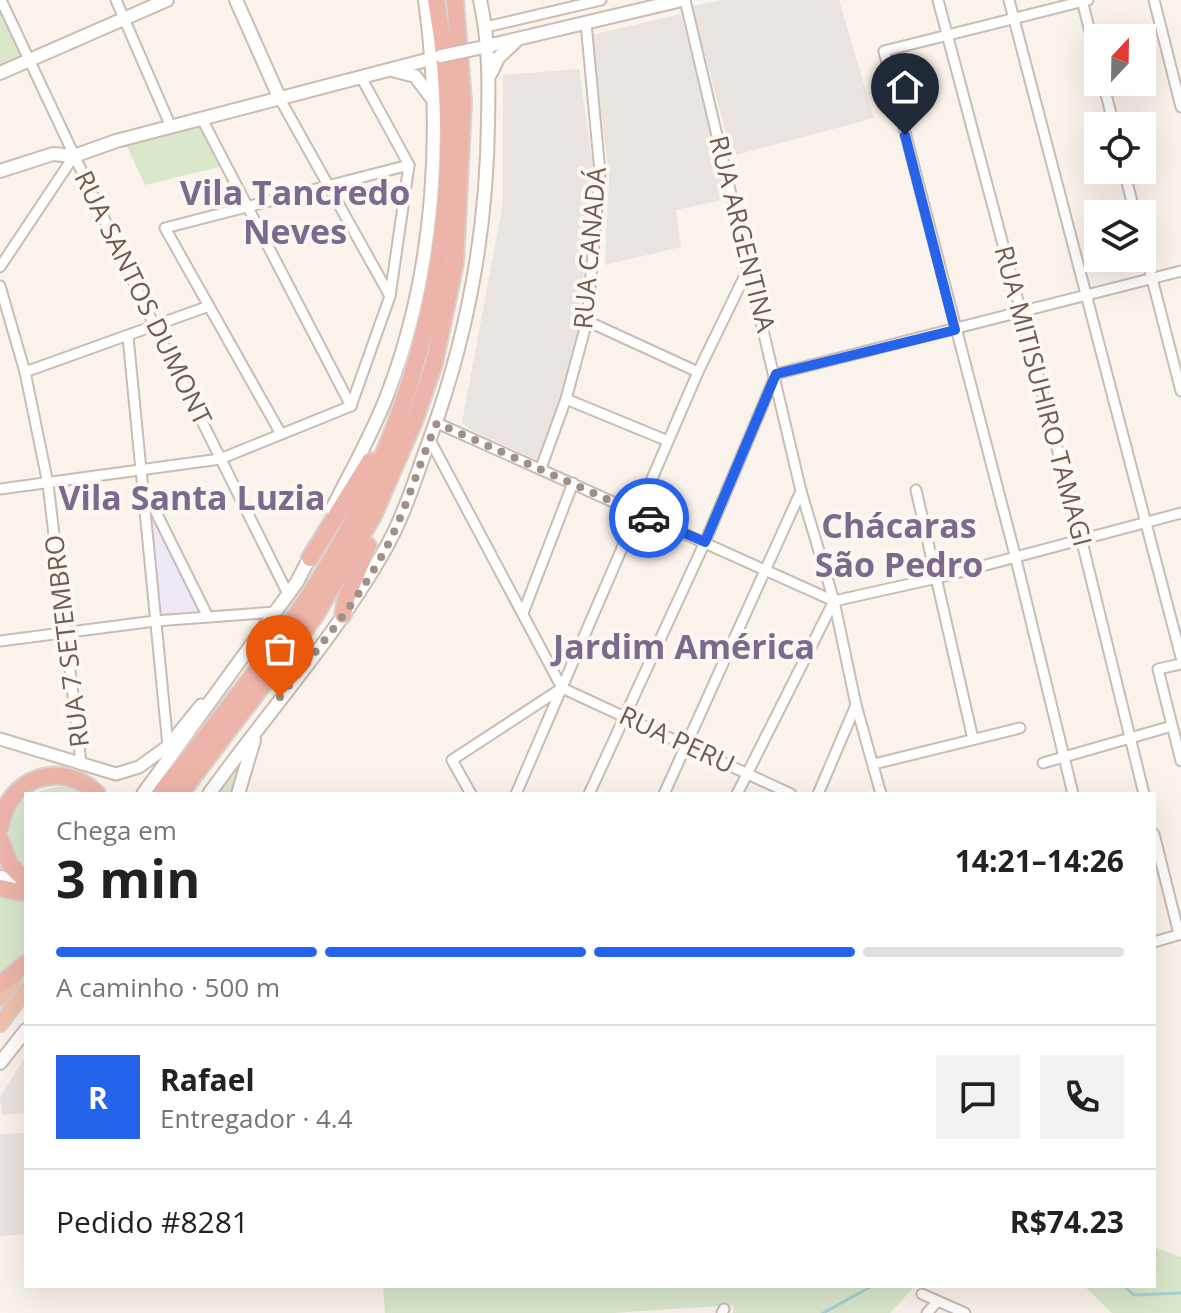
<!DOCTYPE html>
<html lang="pt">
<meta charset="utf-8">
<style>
body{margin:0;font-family:"Open Sans",sans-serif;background:#f2f2f2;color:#222;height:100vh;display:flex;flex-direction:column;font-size:30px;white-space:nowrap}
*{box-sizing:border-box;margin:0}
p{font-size:26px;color:#767676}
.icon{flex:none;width:44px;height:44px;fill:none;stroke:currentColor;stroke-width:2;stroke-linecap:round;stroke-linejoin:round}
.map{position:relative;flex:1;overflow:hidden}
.panel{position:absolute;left:24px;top:792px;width:1132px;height:496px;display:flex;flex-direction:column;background:#fff;border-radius:0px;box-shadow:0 8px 32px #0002}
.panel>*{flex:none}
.needle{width:52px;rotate:22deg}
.controls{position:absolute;left:1084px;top:24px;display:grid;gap:16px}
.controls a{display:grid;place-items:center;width:72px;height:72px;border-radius:0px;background:#fff;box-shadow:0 8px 32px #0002;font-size:40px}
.pin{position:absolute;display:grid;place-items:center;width:68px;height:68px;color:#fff;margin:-82px -34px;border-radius:50% 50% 50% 0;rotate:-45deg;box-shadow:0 0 8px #0007}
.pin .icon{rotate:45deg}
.courier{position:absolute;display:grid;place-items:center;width:80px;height:80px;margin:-40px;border:6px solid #2563eb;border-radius:50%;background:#fff;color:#222;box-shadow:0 2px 10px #0007}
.summary em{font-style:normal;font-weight:700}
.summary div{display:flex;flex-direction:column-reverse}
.summary{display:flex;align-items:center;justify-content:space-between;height:136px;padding:0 32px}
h1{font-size:52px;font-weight:700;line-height:60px}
.bar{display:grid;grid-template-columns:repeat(4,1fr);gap:12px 8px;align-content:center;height:96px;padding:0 32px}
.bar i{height:10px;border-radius:6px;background:#e0e0e0}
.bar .active{background:#2563eb}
.bar p{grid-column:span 4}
.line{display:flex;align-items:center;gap:20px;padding:0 32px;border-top:2px solid #e0e0e0}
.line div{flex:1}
.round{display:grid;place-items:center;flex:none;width:84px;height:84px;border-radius:0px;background:#f2f2f2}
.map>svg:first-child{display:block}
</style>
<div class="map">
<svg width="1181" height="1313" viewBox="0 0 1181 1313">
<rect width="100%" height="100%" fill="#faf3eb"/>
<g fill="#eae4e0">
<polygon points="725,0 839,0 874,118 732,156 692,6"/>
<polygon points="681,14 727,199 676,210 681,247 605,265 609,174 591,35"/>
<polygon points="579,69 592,160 590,227 579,305 579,340 539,461 469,429 462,422 503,203 503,75"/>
<polygon points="26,1056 26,1113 2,1115 0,1097"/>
<polygon points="26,1133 26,1234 0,1236 0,1134"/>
</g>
<polygon fill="#f0e8f7" points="149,505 203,610 159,616"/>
<g fill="#d9e7cb">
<polygon points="0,7 24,58 0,69"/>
<polygon points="201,124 223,166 145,185 126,144"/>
<polygon points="241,762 235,794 216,794"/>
<polygon points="56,787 69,787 85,794 30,794"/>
<path d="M26,797v76c-22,-21 -25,-54 0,-76z"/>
<polygon points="0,894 26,901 26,956 0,981"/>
<polygon points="1154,1247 1181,1257 1181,1313 1112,1313 1084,1286 1154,1286"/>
<polygon points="383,1286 915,1286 890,1313 733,1313 734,1305 613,1313 385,1313"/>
</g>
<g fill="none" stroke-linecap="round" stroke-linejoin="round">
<g stroke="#a9d0d3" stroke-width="3">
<polyline points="1124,1286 1134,1295 1181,1293"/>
<polyline points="823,1313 872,1286"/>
</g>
<g stroke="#ccbbb2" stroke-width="13">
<g id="minor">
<polyline points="1,0 155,327 288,594"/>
<polyline points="116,0 171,127"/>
<polyline points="685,0 801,491 834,601 856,705 881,794"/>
<polyline points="938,0 1081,538 1144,794"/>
<polyline points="1009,0 1181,657"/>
<polyline points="1082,0 1098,64"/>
<polyline points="1154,0 1181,107"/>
<polyline points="486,27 601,0"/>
<polyline points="1103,82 1114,126"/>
<polyline points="280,99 390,296"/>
<polyline points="202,119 351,406"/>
<polyline points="1124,170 1135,214"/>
<polyline points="1142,240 1181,391"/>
<polyline points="0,267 74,156"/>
<polyline points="0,286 25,372 48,484 81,763"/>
<polyline points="587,321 698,372"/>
<polyline points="128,337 168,746"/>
<polyline points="25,372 209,306"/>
<polyline points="566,399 668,441"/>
<polyline points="351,406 390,296 409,165 361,77"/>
<polyline points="437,423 834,601"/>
<polyline points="281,434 165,228 409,165"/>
<polyline points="430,440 562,688"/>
<polyline points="541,468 566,399 587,321 600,172 586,23"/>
<polyline points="144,488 208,617"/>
<polyline points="0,489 220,459 351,406"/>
<polyline points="916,490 973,739"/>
<polyline points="834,601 937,578 1181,513"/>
<polyline points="523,613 573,483"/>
<polyline points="0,641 155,621 276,612"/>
<polyline points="1181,664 1158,669 1181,761"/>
<polyline points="562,688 791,794"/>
<polyline points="1043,763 1172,726"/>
<polyline points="874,764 1020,728"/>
<polyline points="471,794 452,760 562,688"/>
<polyline points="516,794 698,372 750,265"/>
<polyline points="589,794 705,542 776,374 1181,271"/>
<polyline points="664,794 801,491"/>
<polyline points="737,794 834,601"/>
<polyline points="818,794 856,705"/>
<polyline points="1073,794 1015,555 884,51 1088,0"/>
<polyline points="1154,834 1179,934"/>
<polyline points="1154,942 1181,934"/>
<polyline points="922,1294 965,1313"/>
<polyline points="722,1313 724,1309"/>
<polyline points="927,1313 937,1302"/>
</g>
</g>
<g stroke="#ccbbb2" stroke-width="15">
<polyline id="tertiary" points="0,739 116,774 139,767 168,746 201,705"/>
</g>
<g stroke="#cebbb0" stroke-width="16">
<g id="secondary">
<polyline points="236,0 280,99"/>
<polyline points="483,47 682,0"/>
<polyline points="392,70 415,76 430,96"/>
<polyline points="0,73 167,0"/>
<polyline points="491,73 498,58 516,41"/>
<polyline points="0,171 53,154 74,156 116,141 438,57"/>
<path d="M332,509c19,-38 41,-76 56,-116 47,-123 55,-264 37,-393"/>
<polyline points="143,794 297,582 313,551"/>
<path d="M209,794c57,-80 125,-155 174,-241 21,-36 32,-74 46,-112 39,-105 58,-209 59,-320 1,-42 1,-81 -8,-121"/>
<polyline points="238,794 254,740"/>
<polyline points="0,877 26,885"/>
<polyline points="0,1063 26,1030"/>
</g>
</g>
<g stroke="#d8d1ce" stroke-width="18">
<g id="trunk">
<polyline points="0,998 16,976"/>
<polyline points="0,1024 26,990"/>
</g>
</g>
<g stroke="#d8d1ce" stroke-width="20">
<g id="motorway">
<polyline points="310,558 370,461"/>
<polyline points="343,615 346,599 368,546"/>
<path d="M160,794c55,-69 112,-139 159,-214 106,-171 154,-380 117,-580"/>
<polyline points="180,794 315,616 373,516 415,419 434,364 455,263 463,102 455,0"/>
<path d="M0,828c6,-50 62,-70 97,-34"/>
<polyline points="0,840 10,865 26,881"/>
<polyline points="0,888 26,893"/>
<polyline points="0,985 26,963"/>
</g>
</g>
<use href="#minor" stroke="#fff" stroke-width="9"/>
<use href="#tertiary" stroke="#fff" stroke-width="11"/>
<use href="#secondary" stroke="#fff" stroke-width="12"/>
<use href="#trunk" stroke="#efc2ab" stroke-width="14"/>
<use href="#motorway" stroke="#edb5aa" stroke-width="16"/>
<g stroke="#cebbb0" stroke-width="16" stroke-linecap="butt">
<polyline id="secondary-bridge" points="441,56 479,48"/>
</g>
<use href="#secondary-bridge" stroke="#fff" stroke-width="12"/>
</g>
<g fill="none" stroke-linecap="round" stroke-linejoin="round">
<path stroke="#a29087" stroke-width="8" stroke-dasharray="0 14.4" d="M280,697c37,-48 77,-94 105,-147 22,-41 33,-85 52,-127l212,95"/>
<polyline stroke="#2563eb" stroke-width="10" points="649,518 705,542 776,374 955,330 905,135"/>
</g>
<g text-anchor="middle" stroke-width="8" stroke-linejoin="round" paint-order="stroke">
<g font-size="26" fill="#735a51" stroke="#fdf7f1">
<text transform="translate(742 234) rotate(76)" y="9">RUA ARGENTINA</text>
<text transform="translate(590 248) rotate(-85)" y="9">RUA CANADÁ</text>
<text transform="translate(143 298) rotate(64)" y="9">RUA SANTOS DUMONT</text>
<text transform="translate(1043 396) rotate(75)" y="9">RUA MITISUHIRO TAMAGI</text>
<text transform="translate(67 641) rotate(-97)" y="9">RUA 7 SETEMBRO</text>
<text transform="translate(677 740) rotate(25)" y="9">RUA PERU</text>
</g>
<g font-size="34" font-weight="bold" fill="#7e698e" stroke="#fdf7f1">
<text x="295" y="205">Vila Tancredo<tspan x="295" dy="39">Neves</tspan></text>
<text x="192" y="510">Vila Santa Luzia</text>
<text x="899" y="538">Chácaras<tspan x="899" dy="39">São Pedro</tspan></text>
<text x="684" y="659">Jardim América</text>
</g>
</g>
</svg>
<div class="controls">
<a><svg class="needle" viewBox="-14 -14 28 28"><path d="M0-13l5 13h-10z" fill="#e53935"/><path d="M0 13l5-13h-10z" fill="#767676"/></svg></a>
<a><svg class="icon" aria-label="locate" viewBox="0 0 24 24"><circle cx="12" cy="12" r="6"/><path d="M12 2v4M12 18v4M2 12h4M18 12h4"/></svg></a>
<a><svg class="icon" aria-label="layers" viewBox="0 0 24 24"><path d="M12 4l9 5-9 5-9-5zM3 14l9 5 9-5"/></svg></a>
</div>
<div class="pin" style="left:280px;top:697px;background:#ea580c"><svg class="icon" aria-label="bag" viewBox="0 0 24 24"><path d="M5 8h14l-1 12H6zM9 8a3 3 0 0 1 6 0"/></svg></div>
<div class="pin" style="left:905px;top:135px;background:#1f2937"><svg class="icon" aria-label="home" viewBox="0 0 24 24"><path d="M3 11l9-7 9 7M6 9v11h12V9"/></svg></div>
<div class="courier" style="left:649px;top:518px"><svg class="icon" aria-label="car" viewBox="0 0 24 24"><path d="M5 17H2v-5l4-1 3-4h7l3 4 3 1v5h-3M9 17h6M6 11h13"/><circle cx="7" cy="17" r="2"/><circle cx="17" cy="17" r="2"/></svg></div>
<section class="panel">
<div class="summary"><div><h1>3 min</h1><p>Chega em</p></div><em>14:21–14:26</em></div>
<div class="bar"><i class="active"></i><i class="active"></i><i class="active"></i><i></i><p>A caminho · 500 m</p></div>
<div class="line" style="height:144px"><b class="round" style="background:#2563eb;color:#fff">R</b><div><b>Rafael</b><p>Entregador · 4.4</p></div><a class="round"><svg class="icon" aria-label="chat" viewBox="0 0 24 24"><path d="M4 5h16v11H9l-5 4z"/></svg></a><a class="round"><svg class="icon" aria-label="phone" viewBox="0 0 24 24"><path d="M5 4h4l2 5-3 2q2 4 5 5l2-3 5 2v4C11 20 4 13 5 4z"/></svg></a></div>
<div class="line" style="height:104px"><div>Pedido #8281</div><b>R$74.23</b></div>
</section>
</div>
